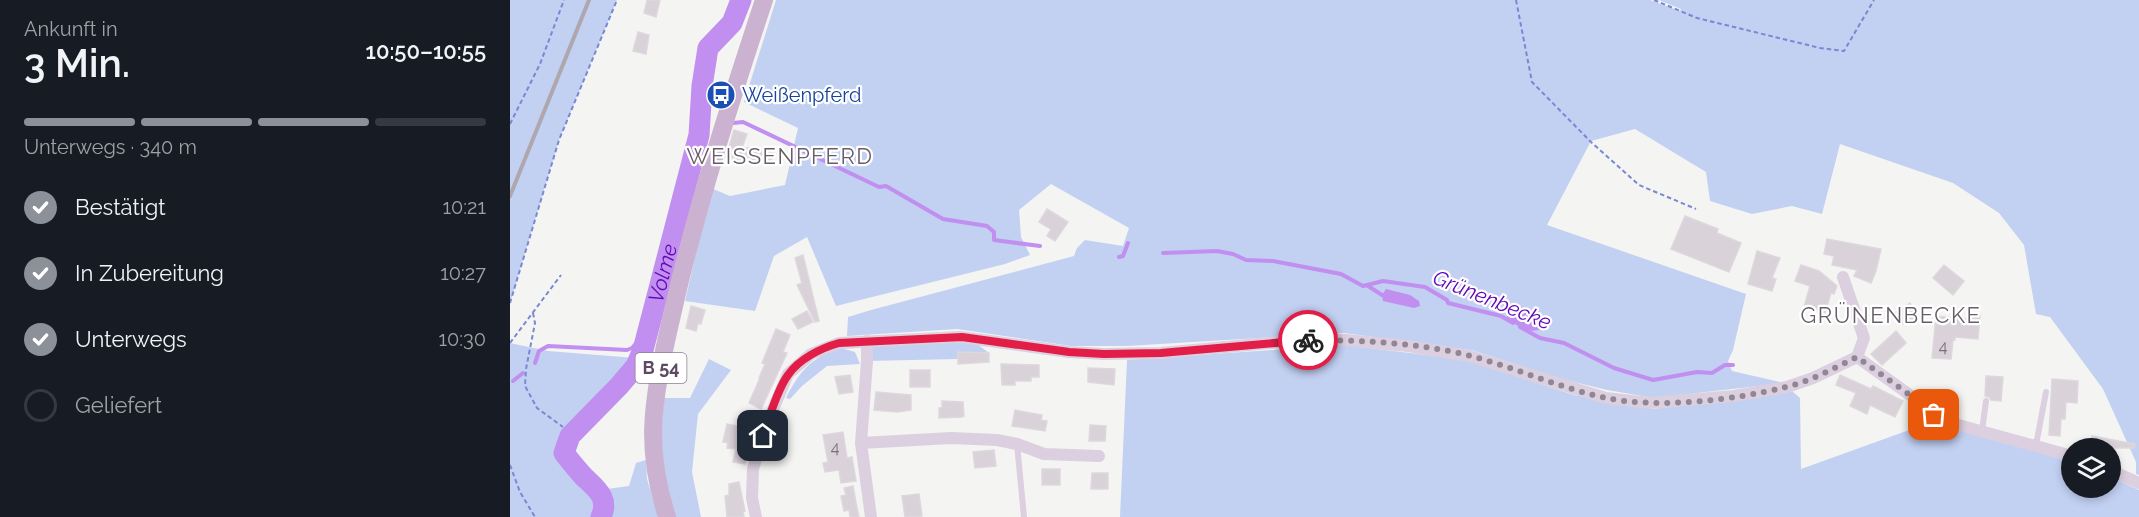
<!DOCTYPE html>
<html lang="de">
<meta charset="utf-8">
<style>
body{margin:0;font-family:Raleway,sans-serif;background:#242831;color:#f1f3f6;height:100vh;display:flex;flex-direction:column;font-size:22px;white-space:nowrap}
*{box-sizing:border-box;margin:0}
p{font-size:20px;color:#9ea1a6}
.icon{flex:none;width:33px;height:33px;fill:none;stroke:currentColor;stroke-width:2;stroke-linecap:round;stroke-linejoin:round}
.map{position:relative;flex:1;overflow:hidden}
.details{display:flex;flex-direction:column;background:#171b24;width:510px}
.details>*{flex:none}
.buttons{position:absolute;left:1551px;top:438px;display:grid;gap:12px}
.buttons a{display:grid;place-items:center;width:60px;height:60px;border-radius:50%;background:#171b24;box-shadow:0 3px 9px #0003;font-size:30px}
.pin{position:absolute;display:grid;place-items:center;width:51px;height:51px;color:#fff;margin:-26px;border-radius:12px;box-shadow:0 3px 9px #0006}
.courier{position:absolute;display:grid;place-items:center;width:60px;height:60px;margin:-30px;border:4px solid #e11d48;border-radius:50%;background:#fff;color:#222;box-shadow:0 2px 8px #0007}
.summary em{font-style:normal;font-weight:600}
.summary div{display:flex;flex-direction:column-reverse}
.summary{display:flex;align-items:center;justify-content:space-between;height:102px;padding:0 24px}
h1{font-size:39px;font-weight:600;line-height:45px}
.bar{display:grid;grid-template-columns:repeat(4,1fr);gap:9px 6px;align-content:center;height:72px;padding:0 24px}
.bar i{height:8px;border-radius:4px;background:#363941}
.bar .selected{background:#8c9099}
.bar p{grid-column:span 4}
ol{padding:0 24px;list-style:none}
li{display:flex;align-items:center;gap:18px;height:66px}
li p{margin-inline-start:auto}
li .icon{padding:6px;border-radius:50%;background:#8c9099;color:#fff;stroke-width:4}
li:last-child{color:#9ea1a6}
li i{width:33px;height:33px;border:3px solid #363941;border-radius:50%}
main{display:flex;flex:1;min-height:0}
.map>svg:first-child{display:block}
</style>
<main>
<section class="details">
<div class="summary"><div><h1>3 Min.</h1><p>Ankunft in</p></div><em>10:50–10:55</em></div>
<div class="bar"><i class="selected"></i><i class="selected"></i><i class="selected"></i><i></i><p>Unterwegs · 340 m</p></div>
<ol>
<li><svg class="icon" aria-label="check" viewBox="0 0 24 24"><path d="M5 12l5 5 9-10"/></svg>Bestätigt<p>10:21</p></li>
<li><svg class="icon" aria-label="check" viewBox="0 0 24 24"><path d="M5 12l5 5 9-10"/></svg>In Zubereitung<p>10:27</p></li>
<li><svg class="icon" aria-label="check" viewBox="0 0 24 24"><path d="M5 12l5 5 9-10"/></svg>Unterwegs<p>10:30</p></li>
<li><i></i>Geliefert</li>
</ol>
</section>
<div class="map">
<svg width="1629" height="517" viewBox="0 0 1629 517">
<rect width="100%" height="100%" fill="#f4f5f3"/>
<g fill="#c2d0f2">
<polygon points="0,0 107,0 49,140 0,303"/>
<polygon points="266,0 1140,0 1170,11 1171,9 1149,0 1629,0 1629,475 1626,474 1626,462 1593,389 1540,317 1526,314 1514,245 1489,213 1443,183 1330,144 1312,214 1282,206 1242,214 1200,201 1196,172 1125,129 1081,141 1037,225 1236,294 1223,350 1218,361 1222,371 1274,383 1144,398 1097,390 1052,379 961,350 834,333 617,346 561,346 447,329 337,336 338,317 361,310 564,256 567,248 575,240 613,246 619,228 541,184 509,210 511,237 520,255 495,264 326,306 297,237 264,256 245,311 175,301 201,188 220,196 275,185 288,128 234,102"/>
<polygon points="451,337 467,344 479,353 448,352 448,359 357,361 357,345"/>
<polygon points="0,343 38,351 125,358 118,380 107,397 93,412 72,427 60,445 56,463 82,491 119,486 126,463 136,460 137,479 148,517 93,517 93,513 85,517 0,517"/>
<polygon points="835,345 957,360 1064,395 1143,409 1282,391 1290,398 1291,469 1427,420 1561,462 1562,488 1600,488 1601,477 1629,490 1629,517 610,517 617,360"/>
<path d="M331,348l14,4 5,12 -33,2 -25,20 -12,13 -4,-1c13,-26 26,-42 55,-50z"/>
<polygon points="199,359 221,370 188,414 182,472 191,517 165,517 155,475 151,437 154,398 180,398"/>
</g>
<g fill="#c18fef">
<polygon points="876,289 900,295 909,301 910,306 904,308 873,301 872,295"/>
<path d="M1006,303l25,17 2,8c-14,7 -23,-1 -36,-9v-5l4,-10z"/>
</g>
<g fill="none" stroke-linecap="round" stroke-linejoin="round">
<g stroke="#c18fef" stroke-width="4">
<polyline points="189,108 195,109"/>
<polyline points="223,123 233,122 369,187 376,186 433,219 477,226 484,232 484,240 530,246"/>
<polyline points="653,253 707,251 723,254 736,260 763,261 831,274 853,286 873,281 915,287 937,300 938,303 991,316 1003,323"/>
<polyline points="609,257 613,256 618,243"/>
<polyline points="858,286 872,295"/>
<polyline points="1010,327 1030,338 1054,343 1104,368 1143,380 1187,372 1202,373 1215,365 1223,365"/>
<polyline points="25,363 29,351 38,346 117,350 122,348 136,332"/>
<polyline points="3,381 13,373"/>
</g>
<path stroke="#c18fef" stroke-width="21" id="s1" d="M91,517c9,-20 -6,-29 -18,-41 -6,-7 -13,-15 -19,-23l6,-17 49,-50 17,-20 7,-16 56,-215 3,-49 6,-38 24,-25 9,-23"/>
</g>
<g fill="#d9d2d9" stroke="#ded7de" stroke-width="1.5">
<polygon points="137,0 150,0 146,17 134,13"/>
<polygon points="128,32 139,35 136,54 123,51"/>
<polygon points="224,130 237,134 232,148 244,148 263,153 260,164 233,158 231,163 216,157"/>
<polygon points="537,209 558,222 545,241 537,236 541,229 529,222"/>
<polygon points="1175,216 1208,229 1207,233 1231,243 1219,272 1161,249"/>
<polygon points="1317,239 1371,249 1366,271 1361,283 1344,276 1347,270 1322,265 1324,256 1314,254"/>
<polygon points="1247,251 1270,258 1262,278 1266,279 1262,291 1238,284"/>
<polygon points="293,255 309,321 305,322 287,285 292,283 285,258"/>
<polygon points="1291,265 1309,271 1327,286 1324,294 1321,293 1315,313 1294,307 1300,286 1285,281"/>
<polygon points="1434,265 1454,281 1443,295 1423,278"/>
<polygon points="1400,303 1408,316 1399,324 1392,324 1385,313"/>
<polygon points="181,306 195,310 191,324 188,323 186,331 176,328"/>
<polygon points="297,311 303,322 288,329 282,319"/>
<polygon points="1460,315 1470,315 1468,339 1445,337 1445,340 1443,340 1441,359 1422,358 1426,316 1460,319"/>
<polygon points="266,329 280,335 273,352 277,353 251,409 239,403 250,378 249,378 255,364 252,363"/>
<polygon points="1386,331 1396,343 1372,365 1361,354"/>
<polygon points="448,352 479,353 479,362 448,364"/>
<polygon points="491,364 529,365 529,377 521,377 521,381 505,381 505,385 492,385"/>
<polygon points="578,368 605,369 604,385 578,382"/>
<rect x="400" y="370" width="20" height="17"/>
<polygon points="340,375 343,392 329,394 325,377"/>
<polygon points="1330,375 1361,389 1363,386 1393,401 1385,417 1360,405 1357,414 1340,406 1346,393 1326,385"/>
<polygon points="1476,376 1493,377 1491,401 1481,400 1479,397 1475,396"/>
<polygon points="1542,379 1568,381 1567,403 1556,402 1555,419 1551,419 1550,436 1539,435"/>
<polygon points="366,392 401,395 401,410 387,412 364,410"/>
<polygon points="432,401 453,402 454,416 452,417 429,418 429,408 432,408"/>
<polygon points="505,410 532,415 531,420 537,421 535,431 502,426"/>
<polygon points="217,424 242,429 235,464 223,462 226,449 217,448 218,443 213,442"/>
<polygon points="580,425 596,426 595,441 579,441"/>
<polygon points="333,432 337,458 342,457 346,481 331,483 329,470 315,472 313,463 318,462 313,435"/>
<polygon points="1582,436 1625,444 1624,448 1580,448"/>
<polygon points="484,450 486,466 465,468 463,452"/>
<rect x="532" y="469" width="18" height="16"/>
<polygon points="582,473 598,473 598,489 581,489"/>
<polygon points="229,482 235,511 233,512 234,517 217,517 215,496 219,495 219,484"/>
<polygon points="343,486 346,503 349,517 340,517 339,510 334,511 331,496 336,495 334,488"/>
<polygon points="409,494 412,516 395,517 392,496"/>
</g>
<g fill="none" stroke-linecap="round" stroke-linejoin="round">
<g stroke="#7988d1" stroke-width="2" stroke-dasharray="4.5 3" stroke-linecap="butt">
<polyline points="1006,0 1022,82 1081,142 1129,185 1186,209"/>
<polyline points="1144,0 1187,18 1310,48 1334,51 1364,0"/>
<polyline points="0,124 30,64 54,0"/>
<polyline points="0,303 49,140 107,0"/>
<polyline points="23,313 25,323 16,369 15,386 27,408 53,427"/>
<polyline points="0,343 51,275"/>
<polyline points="0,465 10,492 25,517"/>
</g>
<g stroke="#dccfdf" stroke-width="6">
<polyline points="1472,431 1476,401"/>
<polyline points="507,444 514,517"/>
<polyline points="1526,445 1536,392"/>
</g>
<g stroke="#dccfdf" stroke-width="12">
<polyline points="1333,277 1354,338 1347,357"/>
<polyline points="357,341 357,361 351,443 361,517"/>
<polyline points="351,443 441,438 487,440 507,444 534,454 589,456"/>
<polyline points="1600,470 1629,483"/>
<polyline points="246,517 242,498 243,469 259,419 278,374 301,354 329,343 451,337 559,352 594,354 651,353 792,340 836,340 898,346 959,356 1096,398 1140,403 1224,396 1277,387 1303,378 1347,357 1411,403 1424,415 1441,423 1562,456"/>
</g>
<path stroke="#cbb2d1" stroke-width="18" d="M157,517c-9,-28 -14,-55 -14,-85 1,-46 14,-94 24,-139 24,-100 55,-196 87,-293"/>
<polyline stroke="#afa6b0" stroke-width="4" points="0,196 79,0"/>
</g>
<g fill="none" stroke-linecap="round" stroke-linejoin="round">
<path stroke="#918694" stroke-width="6" stroke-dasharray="0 10.8" d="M798,340c53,0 112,3 163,16 45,12 89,32 135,42 53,11 128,2 180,-11 25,-6 48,-19 71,-30l64,46 13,12"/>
<path stroke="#e11d48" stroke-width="8" d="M253,436c5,-16 16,-49 25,-61 11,-16 33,-27 51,-32l123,-6 107,15 35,2 57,-1 147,-13"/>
</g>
<defs>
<g id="bus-disc" transform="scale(1.5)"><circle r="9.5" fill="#1a4fb4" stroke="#fff"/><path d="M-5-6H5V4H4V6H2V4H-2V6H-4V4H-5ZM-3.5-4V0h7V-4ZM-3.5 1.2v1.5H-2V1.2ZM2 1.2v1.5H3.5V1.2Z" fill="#fff"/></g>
</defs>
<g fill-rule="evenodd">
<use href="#bus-disc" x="211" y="95"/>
</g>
<g text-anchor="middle" stroke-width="4.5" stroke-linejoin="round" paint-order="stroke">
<g font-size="16" fill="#7b6c7f">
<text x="1433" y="352">4</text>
<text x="325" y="453">4</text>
</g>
<rect fill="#fff" stroke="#8d8090" stroke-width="1.5" x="125.5" y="353" width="51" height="30" rx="4.5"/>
<g font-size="18" font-weight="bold" fill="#5c4a61">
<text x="151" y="374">B 54</text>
</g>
<g font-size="20" fill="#164399" stroke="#fff" text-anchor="start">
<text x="232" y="102">Weißenpferd</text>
</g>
<g font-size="21" font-style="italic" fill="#6309b5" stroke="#fff">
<text dy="7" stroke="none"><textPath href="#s1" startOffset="290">Volme</textPath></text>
<text transform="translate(982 300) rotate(22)" y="7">Grünenbecke</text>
</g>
<g font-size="22" letter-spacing="1.5" fill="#675f68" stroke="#fff">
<text x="270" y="164">WEISSENPFERD</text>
<text x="1381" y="323">GRÜNENBECKE</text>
</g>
</g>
</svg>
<div class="buttons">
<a><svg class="icon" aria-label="layers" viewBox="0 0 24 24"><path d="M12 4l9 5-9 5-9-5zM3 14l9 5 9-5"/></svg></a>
</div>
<div class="pin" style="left:1424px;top:415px;background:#ea580c"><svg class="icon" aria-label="bag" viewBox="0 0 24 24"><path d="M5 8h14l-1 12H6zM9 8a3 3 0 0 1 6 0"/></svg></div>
<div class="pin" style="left:253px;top:436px;background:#1f2937"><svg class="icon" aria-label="home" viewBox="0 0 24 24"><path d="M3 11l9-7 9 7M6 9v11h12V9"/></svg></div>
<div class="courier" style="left:798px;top:340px"><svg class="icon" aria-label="bike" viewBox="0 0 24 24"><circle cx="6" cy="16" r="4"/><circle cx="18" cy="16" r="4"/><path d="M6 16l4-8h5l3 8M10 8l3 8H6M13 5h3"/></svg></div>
</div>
</main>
